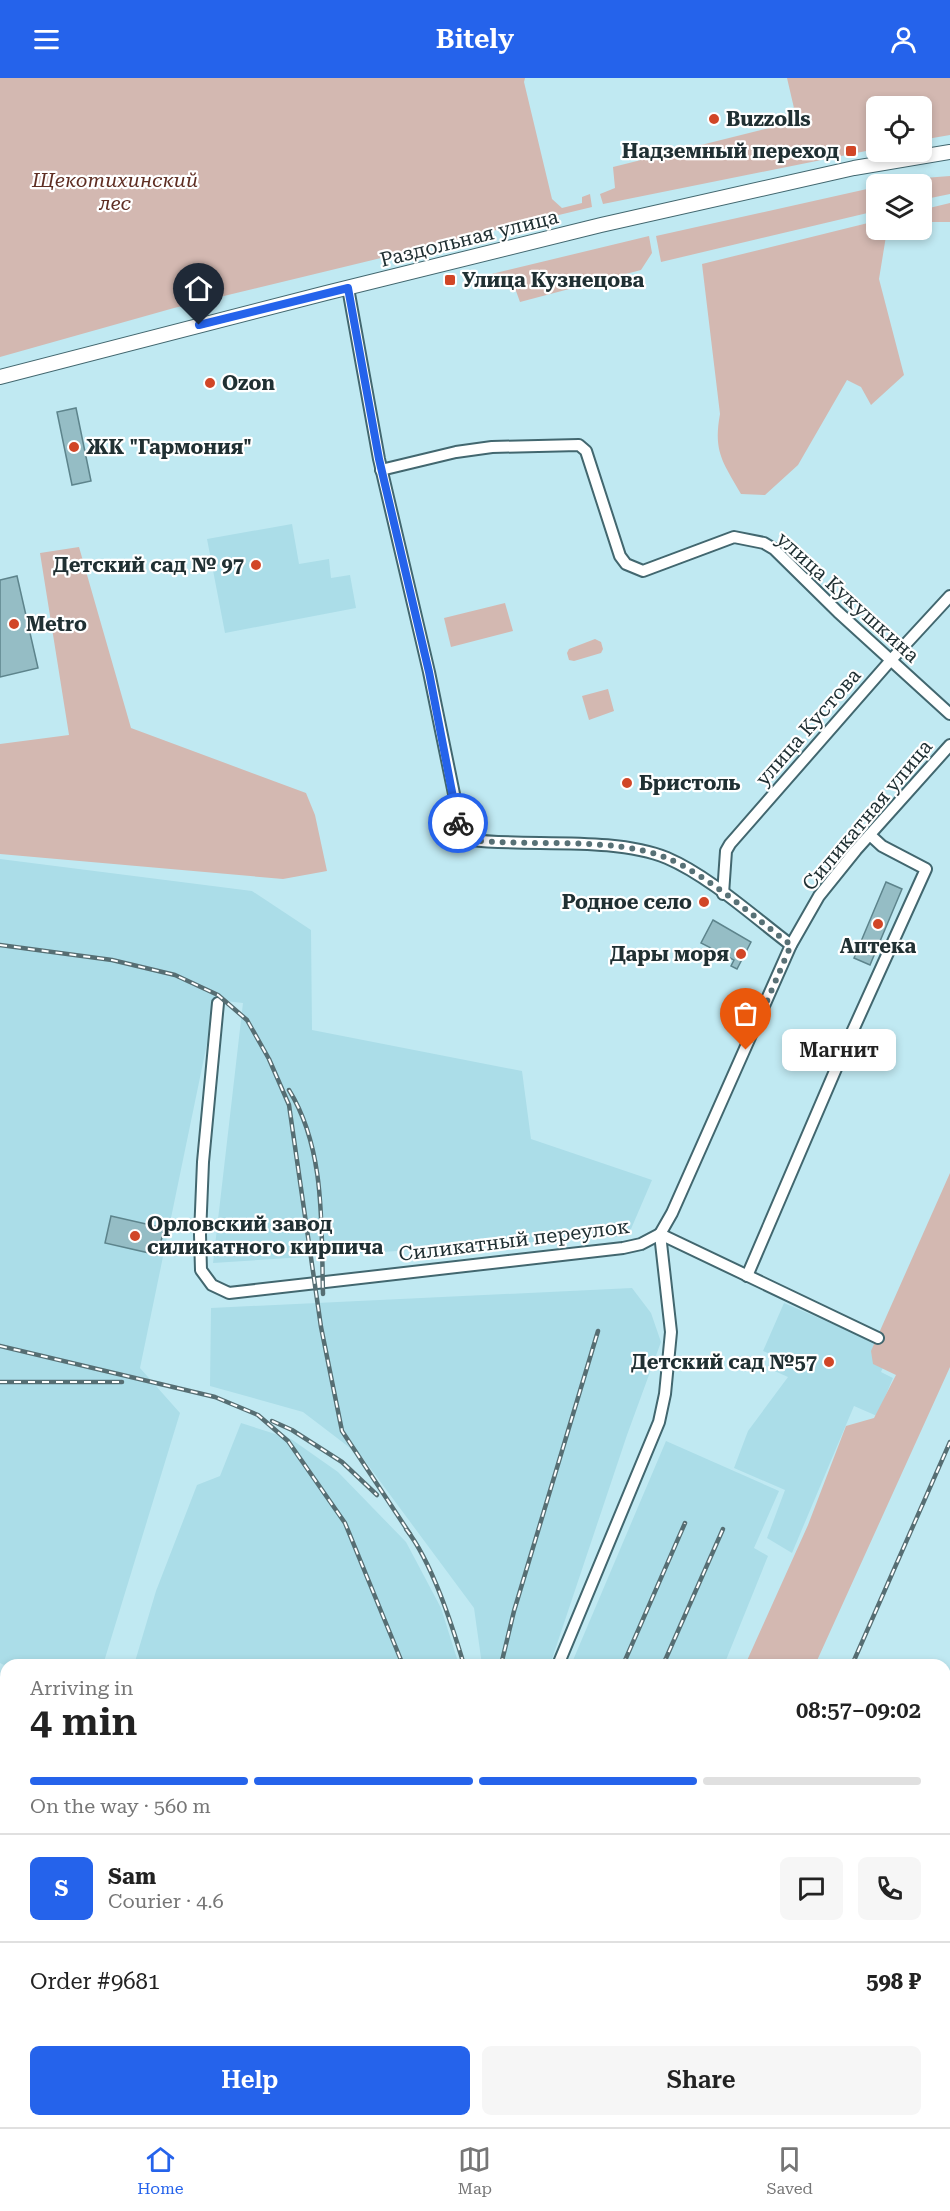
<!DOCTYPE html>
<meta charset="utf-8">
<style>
body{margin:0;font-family:"Roboto Serif",serif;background:#f6f6f6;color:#222;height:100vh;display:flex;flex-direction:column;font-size:22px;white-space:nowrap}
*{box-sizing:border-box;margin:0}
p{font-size:20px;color:#767676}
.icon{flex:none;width:33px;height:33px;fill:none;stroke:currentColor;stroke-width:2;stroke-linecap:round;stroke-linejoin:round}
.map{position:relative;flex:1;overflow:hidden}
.side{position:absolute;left:0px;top:1581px;width:951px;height:468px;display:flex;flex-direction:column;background:#fff;border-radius:18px 18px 0 0;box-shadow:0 3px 9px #0003}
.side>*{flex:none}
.tools{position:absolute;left:866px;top:18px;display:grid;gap:12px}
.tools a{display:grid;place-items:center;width:66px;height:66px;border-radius:9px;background:#fff;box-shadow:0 3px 9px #0003;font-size:30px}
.pin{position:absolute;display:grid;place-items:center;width:51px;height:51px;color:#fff;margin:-62px -26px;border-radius:50% 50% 50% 0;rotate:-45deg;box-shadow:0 0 6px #0007}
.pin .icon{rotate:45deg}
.courier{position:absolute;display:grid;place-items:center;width:60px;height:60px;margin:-30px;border:4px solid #2563eb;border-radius:50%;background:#fff;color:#222;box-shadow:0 2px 8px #0007}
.bubble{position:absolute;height:42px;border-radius:9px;background:#fff;box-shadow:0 3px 9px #0003;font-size:20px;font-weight:600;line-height:42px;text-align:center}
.summary em{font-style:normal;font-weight:600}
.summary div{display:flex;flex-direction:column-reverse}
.summary{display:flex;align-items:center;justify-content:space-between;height:102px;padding:0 30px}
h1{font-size:39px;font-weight:600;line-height:45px}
.bar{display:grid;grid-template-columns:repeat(4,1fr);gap:9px 6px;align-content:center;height:72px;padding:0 30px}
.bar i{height:8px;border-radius:4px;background:#e0e0e0}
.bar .selected{background:#2563eb}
.bar p{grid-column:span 4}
.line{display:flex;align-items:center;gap:15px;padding:0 30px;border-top:2px solid #e0e0e0}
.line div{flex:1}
.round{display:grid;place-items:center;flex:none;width:63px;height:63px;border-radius:9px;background:#f6f6f6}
.cta{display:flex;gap:12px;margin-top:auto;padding:12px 30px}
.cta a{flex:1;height:69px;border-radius:9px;background:#2563eb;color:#fff;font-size:24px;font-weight:600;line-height:69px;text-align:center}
.cta a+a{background:#f6f6f6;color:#222}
header{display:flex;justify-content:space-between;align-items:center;height:78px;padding:0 30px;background:#2563eb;color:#fff;font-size:27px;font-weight:600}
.tabs{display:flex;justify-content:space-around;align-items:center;height:84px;border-top:2px solid #e0e0e0;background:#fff;font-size:16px;color:#767676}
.tabs a{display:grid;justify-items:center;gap:3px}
.tabs .selected{color:#2563eb}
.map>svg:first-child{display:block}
</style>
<header><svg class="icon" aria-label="menu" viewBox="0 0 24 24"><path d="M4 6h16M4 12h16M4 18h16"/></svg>Bitely<svg class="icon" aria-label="person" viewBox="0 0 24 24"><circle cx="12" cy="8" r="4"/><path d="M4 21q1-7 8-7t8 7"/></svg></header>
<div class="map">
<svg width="950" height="2049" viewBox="0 0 950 2049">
<rect width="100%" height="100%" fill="#c0e9f2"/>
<g fill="#abdde8">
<polygon points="292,446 299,486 329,481 331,500 350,497 356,530 225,555 207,461"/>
<polygon points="0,781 252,813 311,852 312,952 522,993 531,1061 652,1102 628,1158 213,1185 243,925 216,922 140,1290 180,1335 103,1587 6,1588 0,1585"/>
<polygon points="632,1210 651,1235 661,1264 627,1357 552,1581 547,1587 482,1587 474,1530 362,1379 303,1334 210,1308 211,1230"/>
<polygon points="784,1225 891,1271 881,1294 893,1300 877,1338 854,1328 792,1475 767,1460 785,1412 734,1390 748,1353 788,1299 770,1291 775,1278 763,1273"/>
<polygon points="241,1345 291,1361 338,1394 406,1464 441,1530 459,1587 134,1587 156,1513 197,1407 220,1398"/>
<polygon points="666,1363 779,1413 754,1470 768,1478 724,1587 571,1587"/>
</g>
<g fill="#d3b8b1">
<polygon points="0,0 525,0 524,4 552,121 562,130 582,125 582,119 590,116 592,129 174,230 0,279"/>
<polygon points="787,0 950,0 950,57 921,62 921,28 876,28 876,71 603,126 600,116 615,110 613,89 797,43"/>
<polygon points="950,98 950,116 921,122 921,106 885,106 911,101"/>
<polygon points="876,109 876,133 661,184 656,158"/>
<polygon points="950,125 950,144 921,144 921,132"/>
<path d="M876,143v9h11l-8,49 25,96 -33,30 -10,-18 -14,-7 -49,85 -33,30 -24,-1c-18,-32 -28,-42 -21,-80l-18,-150z"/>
<polygon points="649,158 652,175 641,192 520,224 516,213 479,199"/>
<polygon points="79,469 131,650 306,715 315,737 327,793 283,801 0,776 0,666 69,657 40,475"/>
<polygon points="505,525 513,553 451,569 444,540"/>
<polygon points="595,561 601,564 603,571 601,575 574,583 569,582 567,575 569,571"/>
<polygon points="608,611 614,633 589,642 582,618"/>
<polygon points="950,1095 950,1289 815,1587 745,1587 808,1447 846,1348 874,1340 896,1297 873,1286 871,1273"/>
</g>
<g fill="#95bdc5" stroke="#5d848c" stroke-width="1.5">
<polygon points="76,330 91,403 72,407 57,334"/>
<polygon points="17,498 38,590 0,599 0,502"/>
<polygon points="886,804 902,811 870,887 854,880"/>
<polygon points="713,842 751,864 737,891 731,888 734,882 701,865"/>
<polygon points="111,1138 164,1150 158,1177 105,1165"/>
</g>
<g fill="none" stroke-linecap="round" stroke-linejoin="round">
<g stroke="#42676f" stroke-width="14">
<g id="minor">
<path d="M348,210l31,171 50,213 33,161 9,7c59,7 142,-4 196,18 42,18 87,59 124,87"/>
<polyline points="381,392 456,374 492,369 579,367 586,373 620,478 626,486 643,493 734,459 764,465 774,471 838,534 950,636"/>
<polyline points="723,816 726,773 730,766 891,582 950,518"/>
<polyline points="218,925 203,1084 200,1157 201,1192 212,1207 229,1215 623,1170 641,1166 660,1156"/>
<polyline points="660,1156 672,1135 791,867 819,818 856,772 950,667"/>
<polyline points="660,1156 878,1260"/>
<polyline points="747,1198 844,972 926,791 882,768 870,757"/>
<polyline points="558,1587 659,1344 665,1316 671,1254 660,1156"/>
<polyline points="945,2027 950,2020"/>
<polyline points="464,2049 466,2043"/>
<polyline points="929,2049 933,2043"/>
</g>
</g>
<g stroke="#42676f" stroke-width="16">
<polyline id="major" points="0,299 326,215 601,147 854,90 950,74"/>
</g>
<use href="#minor" stroke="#fff" stroke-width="10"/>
<use href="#major" stroke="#fff" stroke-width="14"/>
<g stroke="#566e73" stroke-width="4.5">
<g id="rail">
<polyline points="0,867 112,882 175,897 218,917 247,942 269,981 289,1027 321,1249 342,1353 410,1456"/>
<path d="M289,1012c37,60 32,137 34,204"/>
<polyline points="0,1268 215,1319 258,1337 288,1363 345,1445 403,1587"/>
<polyline points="0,1304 122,1304"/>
<polyline points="272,1343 292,1352 342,1384 377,1417"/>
<path d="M406,1451c26,33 46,96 58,136"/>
<polyline points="501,1587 514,1533 598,1253"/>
<polyline points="623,1587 685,1445"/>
<polyline points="663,1587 723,1451"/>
<polyline points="852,1587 950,1364"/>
<polyline points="0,2049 54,2043"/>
<polyline points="652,2049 654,2043"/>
</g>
</g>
<use href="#rail" stroke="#fff" stroke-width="2" stroke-dasharray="7" stroke-linecap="butt"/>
</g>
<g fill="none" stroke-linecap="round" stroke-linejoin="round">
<path stroke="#587176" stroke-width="6" stroke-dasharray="0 10.8" d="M458,745l4,10 9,7c59,7 142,-4 196,18 42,18 88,60 124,87l-45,105"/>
<polyline stroke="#2563eb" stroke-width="8" points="199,247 348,210 379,381 429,594 458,745"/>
</g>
<g fill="#d14627" stroke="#fff" stroke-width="2">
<circle cx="714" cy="41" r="6"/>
<rect x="845" y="67" width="12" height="12" rx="3"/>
<rect x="444" y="196" width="12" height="12" rx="3"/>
<circle cx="210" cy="305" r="6"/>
<circle cx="74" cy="369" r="6"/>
<circle cx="256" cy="487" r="6"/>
<circle cx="14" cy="546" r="6"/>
<circle cx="627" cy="705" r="6"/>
<circle cx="704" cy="824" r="6"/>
<circle cx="878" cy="846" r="6"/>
<circle cx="741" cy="876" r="6"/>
<circle cx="135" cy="1158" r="6"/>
<circle cx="829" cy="1284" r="6"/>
</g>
<g text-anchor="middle" stroke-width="4.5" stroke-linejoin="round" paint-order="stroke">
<g font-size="20" font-weight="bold" fill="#203033" stroke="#fff" text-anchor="start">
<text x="726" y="48">Buzzolls</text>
<text x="839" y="80" text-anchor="end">Надземный переход</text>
<text x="462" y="209">Улица Кузнецова</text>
<text x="222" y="312">Ozon</text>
<text x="86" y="376">ЖК "Гармония"</text>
<text x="244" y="494" text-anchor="end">Детский сад № 97</text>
<text x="26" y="553">Metro</text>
<text x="639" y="712">Бристоль</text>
<text x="692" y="831" text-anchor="end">Родное село</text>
<text x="878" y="875" text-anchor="middle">Аптека</text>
<text x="729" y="883" text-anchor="end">Дары моря</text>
<text x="147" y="1153">Орловский завод<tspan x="147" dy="23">силикатного кирпича</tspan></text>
<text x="817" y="1291" text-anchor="end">Детский сад №57</text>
</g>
<g font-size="20" font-style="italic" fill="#5f2e23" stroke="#fff">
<text x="115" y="109">Щекотихинский<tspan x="115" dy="23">лес</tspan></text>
</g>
<g font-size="20" fill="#203033" stroke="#fff">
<text transform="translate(469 160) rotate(-14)" y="7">Раздольная улица</text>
<text transform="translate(848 519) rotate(42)" y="7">улица Кукушкина</text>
<text transform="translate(808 649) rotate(-49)" y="7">улица Кустова</text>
<text transform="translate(867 737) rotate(-50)" y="7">Силикатная улица</text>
<text transform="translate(514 1162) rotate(-7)" y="7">Силикатный переулок</text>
</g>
</g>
</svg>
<div class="tools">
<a><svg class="icon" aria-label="locate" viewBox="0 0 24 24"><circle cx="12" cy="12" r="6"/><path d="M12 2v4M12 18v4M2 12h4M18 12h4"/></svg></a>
<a><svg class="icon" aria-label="layers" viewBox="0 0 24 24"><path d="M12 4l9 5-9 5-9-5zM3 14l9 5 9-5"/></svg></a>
</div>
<div class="pin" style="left:746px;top:972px;background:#ea580c"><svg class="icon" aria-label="bag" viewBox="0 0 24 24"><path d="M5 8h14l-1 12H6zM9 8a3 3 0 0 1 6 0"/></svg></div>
<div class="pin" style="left:199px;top:247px;background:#1f2937"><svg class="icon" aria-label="home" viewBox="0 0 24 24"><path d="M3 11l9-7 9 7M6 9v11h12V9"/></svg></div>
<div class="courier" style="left:458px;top:745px"><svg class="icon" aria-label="bike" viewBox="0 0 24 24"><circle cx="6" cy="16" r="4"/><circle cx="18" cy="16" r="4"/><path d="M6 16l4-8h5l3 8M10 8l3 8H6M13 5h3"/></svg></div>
<div class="bubble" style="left:782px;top:951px;width:114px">Магнит</div>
<section class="side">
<div class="summary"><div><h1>4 min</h1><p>Arriving in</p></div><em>08:57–09:02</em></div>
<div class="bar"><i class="selected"></i><i class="selected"></i><i class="selected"></i><i></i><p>On the way · 560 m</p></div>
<div class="line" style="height:108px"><b class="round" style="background:#2563eb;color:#fff">S</b><div><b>Sam</b><p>Courier · 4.6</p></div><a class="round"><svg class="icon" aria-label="chat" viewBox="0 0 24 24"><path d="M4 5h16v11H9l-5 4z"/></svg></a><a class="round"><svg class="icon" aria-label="phone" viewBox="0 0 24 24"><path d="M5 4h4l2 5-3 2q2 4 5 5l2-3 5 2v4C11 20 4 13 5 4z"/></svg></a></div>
<div class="line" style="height:78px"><div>Order #9681</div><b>598 ₽</b></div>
<div class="cta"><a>Help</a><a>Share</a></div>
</section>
</div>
<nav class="tabs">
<a class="selected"><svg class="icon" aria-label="home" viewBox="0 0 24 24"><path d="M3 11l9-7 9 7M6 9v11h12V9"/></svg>Home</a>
<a><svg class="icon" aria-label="map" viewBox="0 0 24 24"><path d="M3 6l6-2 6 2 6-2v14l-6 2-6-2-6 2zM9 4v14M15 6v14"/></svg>Map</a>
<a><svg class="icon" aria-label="saved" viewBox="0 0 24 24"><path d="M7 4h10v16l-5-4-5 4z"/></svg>Saved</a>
</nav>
